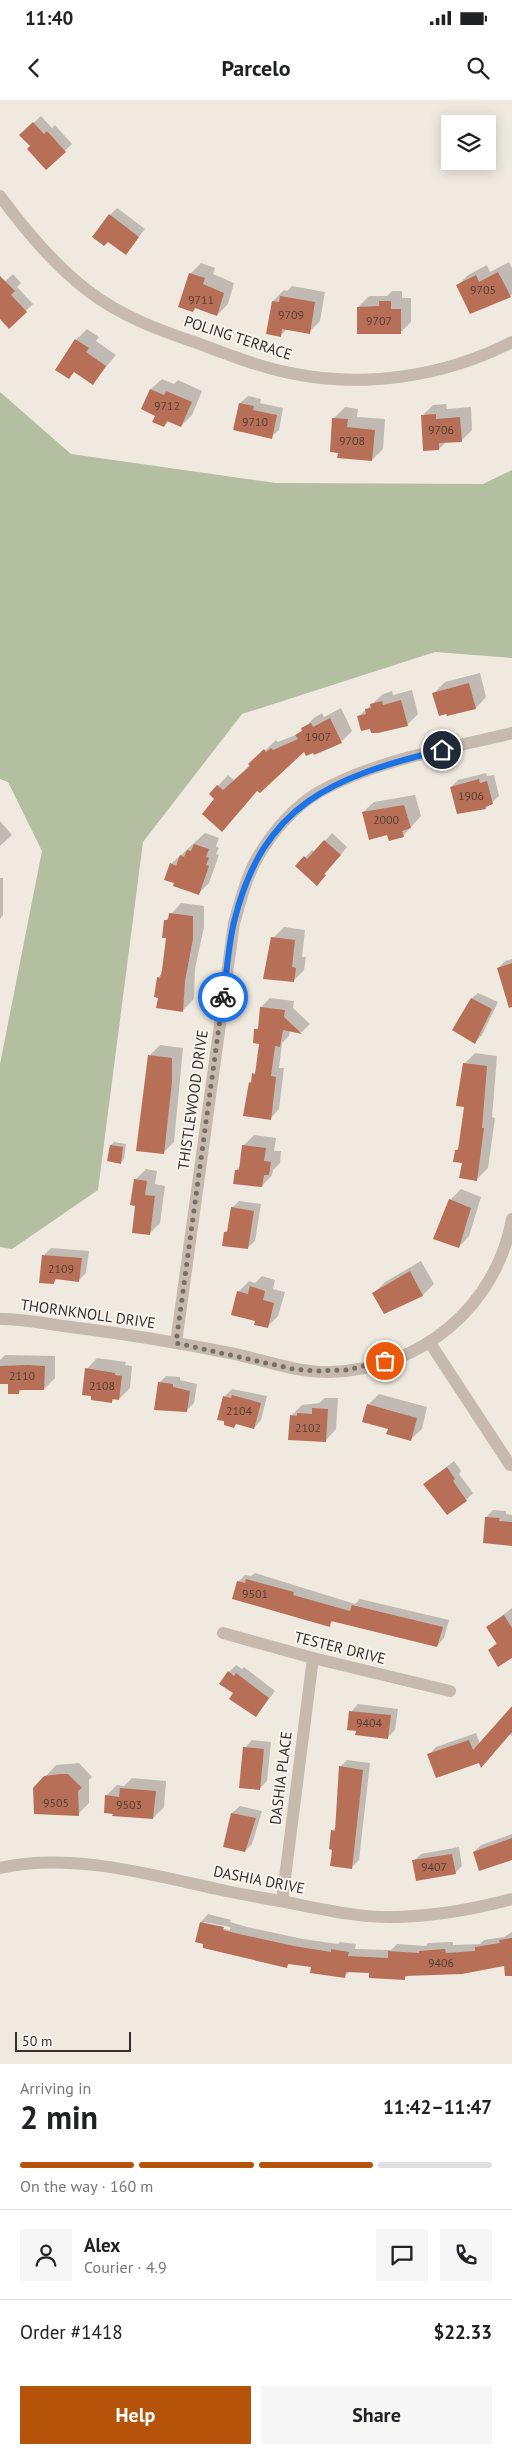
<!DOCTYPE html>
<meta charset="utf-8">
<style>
body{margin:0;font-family:"PT Sans",sans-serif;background:#f6f6f6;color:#202124;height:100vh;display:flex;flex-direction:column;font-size:19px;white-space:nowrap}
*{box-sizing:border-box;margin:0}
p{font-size:16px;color:#757577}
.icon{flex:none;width:28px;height:28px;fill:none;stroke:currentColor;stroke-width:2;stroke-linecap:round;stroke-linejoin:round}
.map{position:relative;height:1964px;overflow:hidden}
.side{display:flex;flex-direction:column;background:#fff;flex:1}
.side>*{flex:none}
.buttons{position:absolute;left:441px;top:15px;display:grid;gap:10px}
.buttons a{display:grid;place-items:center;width:55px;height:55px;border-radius:0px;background:#fff;box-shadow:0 2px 12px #0003;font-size:25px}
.scale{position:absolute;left:15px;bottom:12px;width:116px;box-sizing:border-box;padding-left:5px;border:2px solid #362f2b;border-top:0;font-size:14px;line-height:18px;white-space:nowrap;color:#362f2b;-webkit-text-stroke:4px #f8f3ec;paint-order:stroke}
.pin{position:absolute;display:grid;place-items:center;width:42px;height:42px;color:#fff;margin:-21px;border:2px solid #fff;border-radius:50%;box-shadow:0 1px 5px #0007}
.courier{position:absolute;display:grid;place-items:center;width:50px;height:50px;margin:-25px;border:4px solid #1a73e8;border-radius:50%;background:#fff;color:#222;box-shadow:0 1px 6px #0007}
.summary em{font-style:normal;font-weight:600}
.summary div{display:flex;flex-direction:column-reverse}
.summary{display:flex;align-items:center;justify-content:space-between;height:85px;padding:0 20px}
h1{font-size:32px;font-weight:600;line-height:38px}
.bar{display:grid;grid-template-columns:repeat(4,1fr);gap:8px 5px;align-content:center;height:60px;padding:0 20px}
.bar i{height:6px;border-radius:4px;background:#e0e0e0}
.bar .current{background:#b45309}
.bar p{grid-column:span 4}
.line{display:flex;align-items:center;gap:12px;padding:0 20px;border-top:1px solid #e0e0e0}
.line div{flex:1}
.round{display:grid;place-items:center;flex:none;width:52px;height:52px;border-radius:0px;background:#f6f6f6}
.button{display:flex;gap:10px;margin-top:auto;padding:10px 20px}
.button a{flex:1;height:58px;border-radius:0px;background:#b45309;color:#fff;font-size:20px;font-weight:600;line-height:58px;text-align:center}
.button a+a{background:#f6f6f6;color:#202124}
.status{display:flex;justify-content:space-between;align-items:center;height:35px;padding:0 25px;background:#fff;direction:ltr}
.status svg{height:14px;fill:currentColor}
header{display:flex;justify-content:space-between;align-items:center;height:65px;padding:0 20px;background:#fff;font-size:22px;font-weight:600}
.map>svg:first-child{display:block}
</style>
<div class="status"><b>11:40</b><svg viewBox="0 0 49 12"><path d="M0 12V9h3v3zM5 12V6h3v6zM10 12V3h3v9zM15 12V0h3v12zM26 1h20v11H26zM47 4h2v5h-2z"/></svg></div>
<header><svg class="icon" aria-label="back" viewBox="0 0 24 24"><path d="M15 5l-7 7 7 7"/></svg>Parcelo<svg class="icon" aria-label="search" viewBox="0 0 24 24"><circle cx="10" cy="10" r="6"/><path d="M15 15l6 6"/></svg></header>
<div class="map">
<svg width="512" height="1964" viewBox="0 0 512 1964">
<rect width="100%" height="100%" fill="#f0e9e0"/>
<polygon fill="#b4bea1" points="0,292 71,354 276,383 483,384 512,370 512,558 435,552 242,614 143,742 98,1090 12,1149 0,1147 0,964 42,751 8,682 0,679"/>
<g fill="#0003" fill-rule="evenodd">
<polygon points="41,16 52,28 55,25 72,44 46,68 32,46 28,28"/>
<polygon points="117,108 145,129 125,154 110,115"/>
<polygon points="509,162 512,168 512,194 510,196 458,185 468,175 487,165 490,172"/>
<polygon points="201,163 215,168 213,174 234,183 228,204 217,215 196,207 193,211 190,174"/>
<polygon points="13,174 21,183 17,187 33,204 9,227 0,217 0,186"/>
<polygon points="292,186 325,192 320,221 309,232 288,228 281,235 273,201 284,190 287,191"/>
<polygon points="392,191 402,191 402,198 411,198 411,222 400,233 358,207 369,196 387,196"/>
<polygon points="87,229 99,237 96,241 116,255 93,283 76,240"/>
<polygon points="162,279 174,284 178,280 202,291 192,315 181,326 169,321 164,326 157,315 142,309 151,289"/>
<polygon points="248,296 261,299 260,303 283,308 279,330 271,337 235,329 240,303"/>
<polygon points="446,304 447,309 471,307 472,330 461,341 446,342 439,349 422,316 433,305"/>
<polygon points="345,307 358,309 357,317 385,319 383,349 372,360 334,318"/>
<polygon points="480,573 486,597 476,608 434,593 445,582"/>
<polygon points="412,590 418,614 407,625 359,616 383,594 392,591 393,595"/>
<polygon points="341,608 352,631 341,642 313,652 304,650 258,690 216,699 218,686 228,675 234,680 276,640 278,642 298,634 314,618 322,613 324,617"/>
<polygon points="486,673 487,676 494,675 499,696 486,708 451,687 458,680"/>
<polygon points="415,695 421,716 403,736 388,733 363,712 374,702"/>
<polygon points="0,721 12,735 0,746"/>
<polygon points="205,733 219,738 216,746 219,748 216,754 219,755 209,783 198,794 171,764"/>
<polygon points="332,733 347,747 317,784 297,766 312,750 315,752"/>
<polygon points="0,778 3,778 3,815 0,819"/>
<polygon points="181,803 204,806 204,827 195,869 194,899 183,910 159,897 158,878 162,873 167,837 166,820"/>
<polygon points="284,827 305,830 302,857 306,857 304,870 293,881 273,838"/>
<polygon points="512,859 512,889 498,868 505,861"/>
<polygon points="478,893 498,902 482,935 475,942 470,900"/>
<polygon points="270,898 294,901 293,908 310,924 302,932 290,930 289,936 282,943 279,968 284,968 279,1009 270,1019 250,983 257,970 261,943 256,930 259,926 261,907"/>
<polygon points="160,945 183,948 174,1042 163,1053 149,956"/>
<polygon points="475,953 497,956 492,1017 495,1018 488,1068 477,1079 456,1050 459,1047 465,1006 464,964"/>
<polygon points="254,1035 276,1038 274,1051 281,1051 280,1063 273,1070 272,1075 262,1086 236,1070 241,1065 243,1046"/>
<polygon points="114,1042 126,1044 124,1059 121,1062 108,1060 111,1045"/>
<polygon points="146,1069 157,1071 155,1084 165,1086 160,1123 149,1134 137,1105 135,1080"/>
<polygon points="461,1089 481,1097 469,1136 459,1147 450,1100"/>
<polygon points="239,1101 261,1104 255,1141 247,1148 225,1132 229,1129 232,1108"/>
<polygon points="51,1148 89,1151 86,1173 78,1181 58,1178 53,1183 44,1155"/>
<polygon points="421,1161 434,1184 423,1195 385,1213 374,1193 385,1182"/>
<polygon points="262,1176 275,1180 273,1189 285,1192 278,1216 267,1227 256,1220 238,1192 249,1181 255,1183"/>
<polygon points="5,1255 55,1256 55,1278 44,1289 23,1289 19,1293 9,1283 0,1283 0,1260"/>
<polygon points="97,1258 126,1262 125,1265 132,1266 130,1288 119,1299 115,1298 112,1301 87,1269"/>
<polygon points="166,1276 180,1277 180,1280 197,1284 194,1303 187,1310 159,1283"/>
<polygon points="232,1289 267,1296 261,1320 254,1328 237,1323 234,1326 219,1319 225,1296"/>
<polygon points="379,1294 427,1307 422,1329 411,1339 389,1328 368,1305"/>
<polygon points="325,1298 338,1298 336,1329 326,1340 291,1316 302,1305 319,1303"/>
<polygon points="454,1361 461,1371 459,1374 473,1393 466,1400 425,1384"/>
<polygon points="493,1410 506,1411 506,1414 512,1415 512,1444 486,1417"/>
<polygon points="255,1473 355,1504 360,1499 449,1520 444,1538 437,1546 334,1520 329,1525 238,1482 245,1475 251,1476"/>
<polygon points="512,1508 512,1556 489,1550 497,1542 487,1527"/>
<polygon points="236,1565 242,1569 244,1567 275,1591 256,1616 234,1593 229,1572"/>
<polygon points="358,1604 398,1609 395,1630 388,1637 351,1612"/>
<polygon points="512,1608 512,1636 510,1634 480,1661 429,1655 436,1647 476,1633 480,1644"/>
<polygon points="252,1640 271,1642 267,1681 260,1688 245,1648"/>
<polygon points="347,1660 370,1663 359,1760 352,1767 333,1748 332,1731 336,1727 340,1667"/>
<polygon points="79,1663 92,1677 89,1680 89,1703 78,1714 45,1677 56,1665"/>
<polygon points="132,1678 166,1681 164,1707 153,1718 106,1696 117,1685 124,1686"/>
<polygon points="240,1706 262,1711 252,1744 245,1751 224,1746 232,1713"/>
<polygon points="512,1734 512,1759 474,1752 481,1745"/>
<polygon points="459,1747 462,1766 455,1773 414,1761 421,1754"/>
<path d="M208,1814l23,6 -1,2 17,5 56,12 35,5 2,-2 16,2 -1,5 36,1 6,-6 29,2 2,-3 25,-1v3l27,-1 4,-4 20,-3 8,-5v32l-103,11 -4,3 -35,-6 -20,-1 -6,6 -32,-11 -22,-3 -4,3 -85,-44zM204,1822l26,5v3l-26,-6z"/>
</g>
<g fill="#b77057">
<polygon points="33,22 44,34 47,31 66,52 46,70 27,49 30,46 19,35"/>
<polygon points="109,114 139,137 126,155 108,142 104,146 92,137"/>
<polygon points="498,172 511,197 470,214 456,185 476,175 479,182"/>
<polygon points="189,173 205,178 203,184 224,193 217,216 195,208 193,212 178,207"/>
<polygon points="0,176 15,191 11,195 27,212 9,229 0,219"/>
<polygon points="280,196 315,202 310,234 282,229 281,237 266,234 272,201 279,202"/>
<polygon points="379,201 391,201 391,209 401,209 401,234 357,234 357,207 379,206"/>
<polygon points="75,239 89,248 86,252 106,266 93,285 74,272 69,279 55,270"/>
<polygon points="150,289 164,295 166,291 192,302 181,327 167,321 164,327 152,322 155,316 141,309"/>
<polygon points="239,303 254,306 253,310 277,315 272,339 233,330"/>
<polygon points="436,314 436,319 460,317 462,342 439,343 439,350 423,351 421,315"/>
<polygon points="332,318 348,319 347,327 375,330 372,361 337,358 338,353 330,352"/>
<polygon points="469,583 476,609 447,616 446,614 439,616 432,593"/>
<polygon points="401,600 408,626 378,633 371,633 370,629 361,631 357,616 366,614 365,609 371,608 370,604 382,601 383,605"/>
<polygon points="330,618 342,643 314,655 313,653 306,656 304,652 260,693 257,691 222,732 202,714 214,699 209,694 217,685 223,690 250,666 248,664 264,649 266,652 271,648 273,650 298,639 295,635 302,631 301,628 311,623 313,627"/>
<polygon points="479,679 480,683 487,681 493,704 485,707 486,709 457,714 450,687"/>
<polygon points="404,705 411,728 402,731 404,737 389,741 387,735 369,740 362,712"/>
<polygon points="324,740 341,755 324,774 326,775 317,786 295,766 304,756 307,759"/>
<polygon points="194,744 209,749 206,757 209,758 206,765 209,766 199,795 173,786 174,783 164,780 170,763 176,766 180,755 184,757 187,750 191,751"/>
<polygon points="169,813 193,816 193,839 185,881 183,912 156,908 158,898 154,897 157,877 160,878 162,870 166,838 162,838 164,820 168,820"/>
<polygon points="271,837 295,840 292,867 296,868 294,882 263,879"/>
<polygon points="512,863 512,907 509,908 497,868"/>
<polygon points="471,898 492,909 475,944 452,930"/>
<polygon points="260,907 285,910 284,917 302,934 283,930 280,947 275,946 271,976 276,977 271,1020 243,1016 249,982 251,983 252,973 255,974 259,944 253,943 254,929 258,929"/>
<polygon points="148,955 172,958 172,982 164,1054 136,1051"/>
<polygon points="463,963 487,966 482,1028 484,1028 477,1081 459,1078 462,1063 453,1062 455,1050 458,1050 464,1007 456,1006"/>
<polygon points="110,1045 123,1047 121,1064 107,1061"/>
<polygon points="242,1045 266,1048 264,1061 271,1062 269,1075 264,1075 262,1087 233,1084 235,1070 239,1070"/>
<polygon points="134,1079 147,1081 145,1095 155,1096 150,1135 132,1133 135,1106 130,1105"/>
<polygon points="449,1099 471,1108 459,1148 433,1139"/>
<polygon points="231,1107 254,1111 248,1149 222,1146 224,1132 227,1132"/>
<polygon points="42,1155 82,1158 79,1182 55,1179 54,1184 39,1183"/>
<polygon points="410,1171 423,1196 384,1214 372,1193"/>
<polygon points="250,1186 265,1191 263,1200 274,1203 268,1228 254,1225 255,1221 231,1215 237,1191 248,1194"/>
<polygon points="28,1265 45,1266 44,1290 19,1290 19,1294 8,1294 8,1284 0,1284 0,1266"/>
<polygon points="85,1268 115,1273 115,1275 122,1276 119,1300 112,1299 112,1303 91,1300 91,1296 82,1295"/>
<polygon points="158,1282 173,1284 173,1287 190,1291 187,1312 154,1310"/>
<polygon points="232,1295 261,1303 254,1329 236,1324 234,1328 224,1325 224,1321 217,1320 223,1296 231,1298"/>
<polygon points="367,1304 417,1318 411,1341 386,1334 388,1329 362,1322"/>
<polygon points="312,1308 328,1309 326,1342 288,1340 290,1315 297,1316 297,1313 312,1314"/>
<polygon points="447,1367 455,1379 453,1381 467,1401 447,1415 423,1384"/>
<polygon points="485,1417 500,1418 499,1421 512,1422 512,1446 483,1443"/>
<polygon points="246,1479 294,1492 293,1495 350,1511 352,1505 443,1527 437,1547 331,1521 330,1527 232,1499 237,1481 245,1483"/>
<polygon points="504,1515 512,1528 512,1558 498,1567 488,1550 497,1544 486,1527"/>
<polygon points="228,1571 234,1576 236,1573 269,1598 256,1617 229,1599 233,1593 219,1584"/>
<polygon points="512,1606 512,1632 481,1668 479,1663 436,1678 427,1654 469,1640 473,1650"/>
<polygon points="349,1611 391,1615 388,1639 355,1635 356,1631 347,1630"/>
<polygon points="243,1647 264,1649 260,1690 239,1688"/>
<polygon points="339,1666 363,1670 352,1769 330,1766 332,1750 329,1749 331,1730 335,1731"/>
<polygon points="60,1674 68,1674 82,1688 78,1691 79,1716 34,1714 33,1688 44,1676"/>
<polygon points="120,1688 156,1691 153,1719 112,1716 113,1714 104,1713 105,1695 119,1697"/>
<polygon points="231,1713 256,1718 245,1752 223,1747"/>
<polygon points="512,1738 512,1760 479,1771 473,1752"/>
<polygon points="452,1754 456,1774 416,1781 412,1760"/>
<polygon points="200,1822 224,1827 223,1830 239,1834 294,1846 331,1852 331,1849 349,1852 348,1856 388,1858 388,1851 419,1853 419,1851 445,1849 446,1853 475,1851 475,1847 500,1843 499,1840 512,1838 512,1876 505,1876 504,1866 462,1874 405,1876 405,1880 369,1878 369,1873 346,1872 345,1878 310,1873 311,1867 288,1864 287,1868 203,1848 203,1844 195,1842"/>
</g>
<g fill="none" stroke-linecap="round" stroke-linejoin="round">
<g stroke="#c7b9ad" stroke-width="12">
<path d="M0,96c25,34 53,68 87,94 33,26 74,41 113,54 29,11 60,23 90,29 75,16 155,3 222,-31"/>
<path d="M0,1219c24,0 48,5 71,8 55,7 110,16 164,27 32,7 63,19 96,18 90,-3 165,-65 181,-153"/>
<path d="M176,1243l58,-420c7,-23 12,-47 25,-68 14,-24 36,-49 60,-63 59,-33 129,-43 193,-59"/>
<polyline points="430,1243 510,1365"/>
<polyline points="223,1533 313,1558 450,1591"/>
<path d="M0,1768c70,-16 148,6 217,21 21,5 42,8 63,12 38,7 77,17 116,16 39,-1 79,-8 116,-18"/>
<polyline points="282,1801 313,1558"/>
</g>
</g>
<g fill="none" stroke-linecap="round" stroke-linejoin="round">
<polyline stroke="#77706a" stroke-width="5" stroke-dasharray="0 9" points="223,897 176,1243 293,1269 315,1271 347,1270 385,1261"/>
<path stroke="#1a73e8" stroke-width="6" d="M223,897c4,-24 5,-50 11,-75 29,-119 99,-145 208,-172"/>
</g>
<g text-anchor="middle" stroke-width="4" stroke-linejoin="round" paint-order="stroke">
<g font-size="12" fill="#563f36">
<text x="483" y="194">9705</text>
<text x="201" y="204">9711</text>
<text x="291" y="219">9709</text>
<text x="379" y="225">9707</text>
<text x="167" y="310">9712</text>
<text x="255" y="326">9710</text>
<text x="441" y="334">9706</text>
<text x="352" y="345">9708</text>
<text x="318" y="641">1907</text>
<text x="471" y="700">1906</text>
<text x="386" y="724">2000</text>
<text x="61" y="1173">2109</text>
<text x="22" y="1280">2110</text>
<text x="102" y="1290">2108</text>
<text x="239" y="1315">2104</text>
<text x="308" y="1332">2102</text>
<text x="255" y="1498">9501</text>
<text x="369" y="1627">9404</text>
<text x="56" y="1707">9505</text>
<text x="129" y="1709">9503</text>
<text x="434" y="1771">9407</text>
<text x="441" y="1867">9406</text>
</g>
<g font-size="15" fill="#362f2b" stroke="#f8f3ec">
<text transform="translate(238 238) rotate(18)" y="5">POLING TERRACE</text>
<text transform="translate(193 1000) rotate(-82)" y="5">THISTLEWOOD DRIVE</text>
<text transform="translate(88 1214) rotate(8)" y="5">THORNKNOLL DRIVE</text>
<text transform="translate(340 1548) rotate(14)" y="5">TESTER DRIVE</text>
<text transform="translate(281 1678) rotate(-83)" y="5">DASHIA PLACE</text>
<text transform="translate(259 1780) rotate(11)" y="5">DASHIA DRIVE</text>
</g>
</g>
</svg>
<div class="buttons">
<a><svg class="icon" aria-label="layers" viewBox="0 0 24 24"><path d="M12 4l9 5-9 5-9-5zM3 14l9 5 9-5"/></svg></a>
</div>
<div class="scale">50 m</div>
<div class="pin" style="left:385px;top:1261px;background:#ea580c"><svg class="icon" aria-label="bag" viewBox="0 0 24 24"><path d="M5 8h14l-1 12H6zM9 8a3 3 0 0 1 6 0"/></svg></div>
<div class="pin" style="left:442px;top:650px;background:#1f2937"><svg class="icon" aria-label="home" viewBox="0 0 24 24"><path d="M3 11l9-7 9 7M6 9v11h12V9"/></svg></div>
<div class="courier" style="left:223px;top:897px"><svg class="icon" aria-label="bike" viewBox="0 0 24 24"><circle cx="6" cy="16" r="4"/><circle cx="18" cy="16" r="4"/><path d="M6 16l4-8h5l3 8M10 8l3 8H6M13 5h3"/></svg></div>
</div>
<section class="side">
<div class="summary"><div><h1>2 min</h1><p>Arriving in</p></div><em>11:42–11:47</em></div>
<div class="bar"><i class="current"></i><i class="current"></i><i class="current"></i><i></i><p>On the way · 160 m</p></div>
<div class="line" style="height:90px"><a class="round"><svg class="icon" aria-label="person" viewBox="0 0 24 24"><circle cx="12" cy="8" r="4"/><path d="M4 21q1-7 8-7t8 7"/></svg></a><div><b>Alex</b><p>Courier · 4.9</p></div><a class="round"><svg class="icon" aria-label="chat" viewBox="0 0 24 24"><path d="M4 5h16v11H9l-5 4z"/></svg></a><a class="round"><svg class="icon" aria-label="phone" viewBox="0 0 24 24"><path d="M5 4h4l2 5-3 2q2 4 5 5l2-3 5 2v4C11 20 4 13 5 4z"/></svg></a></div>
<div class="line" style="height:65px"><div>Order #1418</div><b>$22.33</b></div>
<div class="button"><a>Help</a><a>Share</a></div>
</section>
